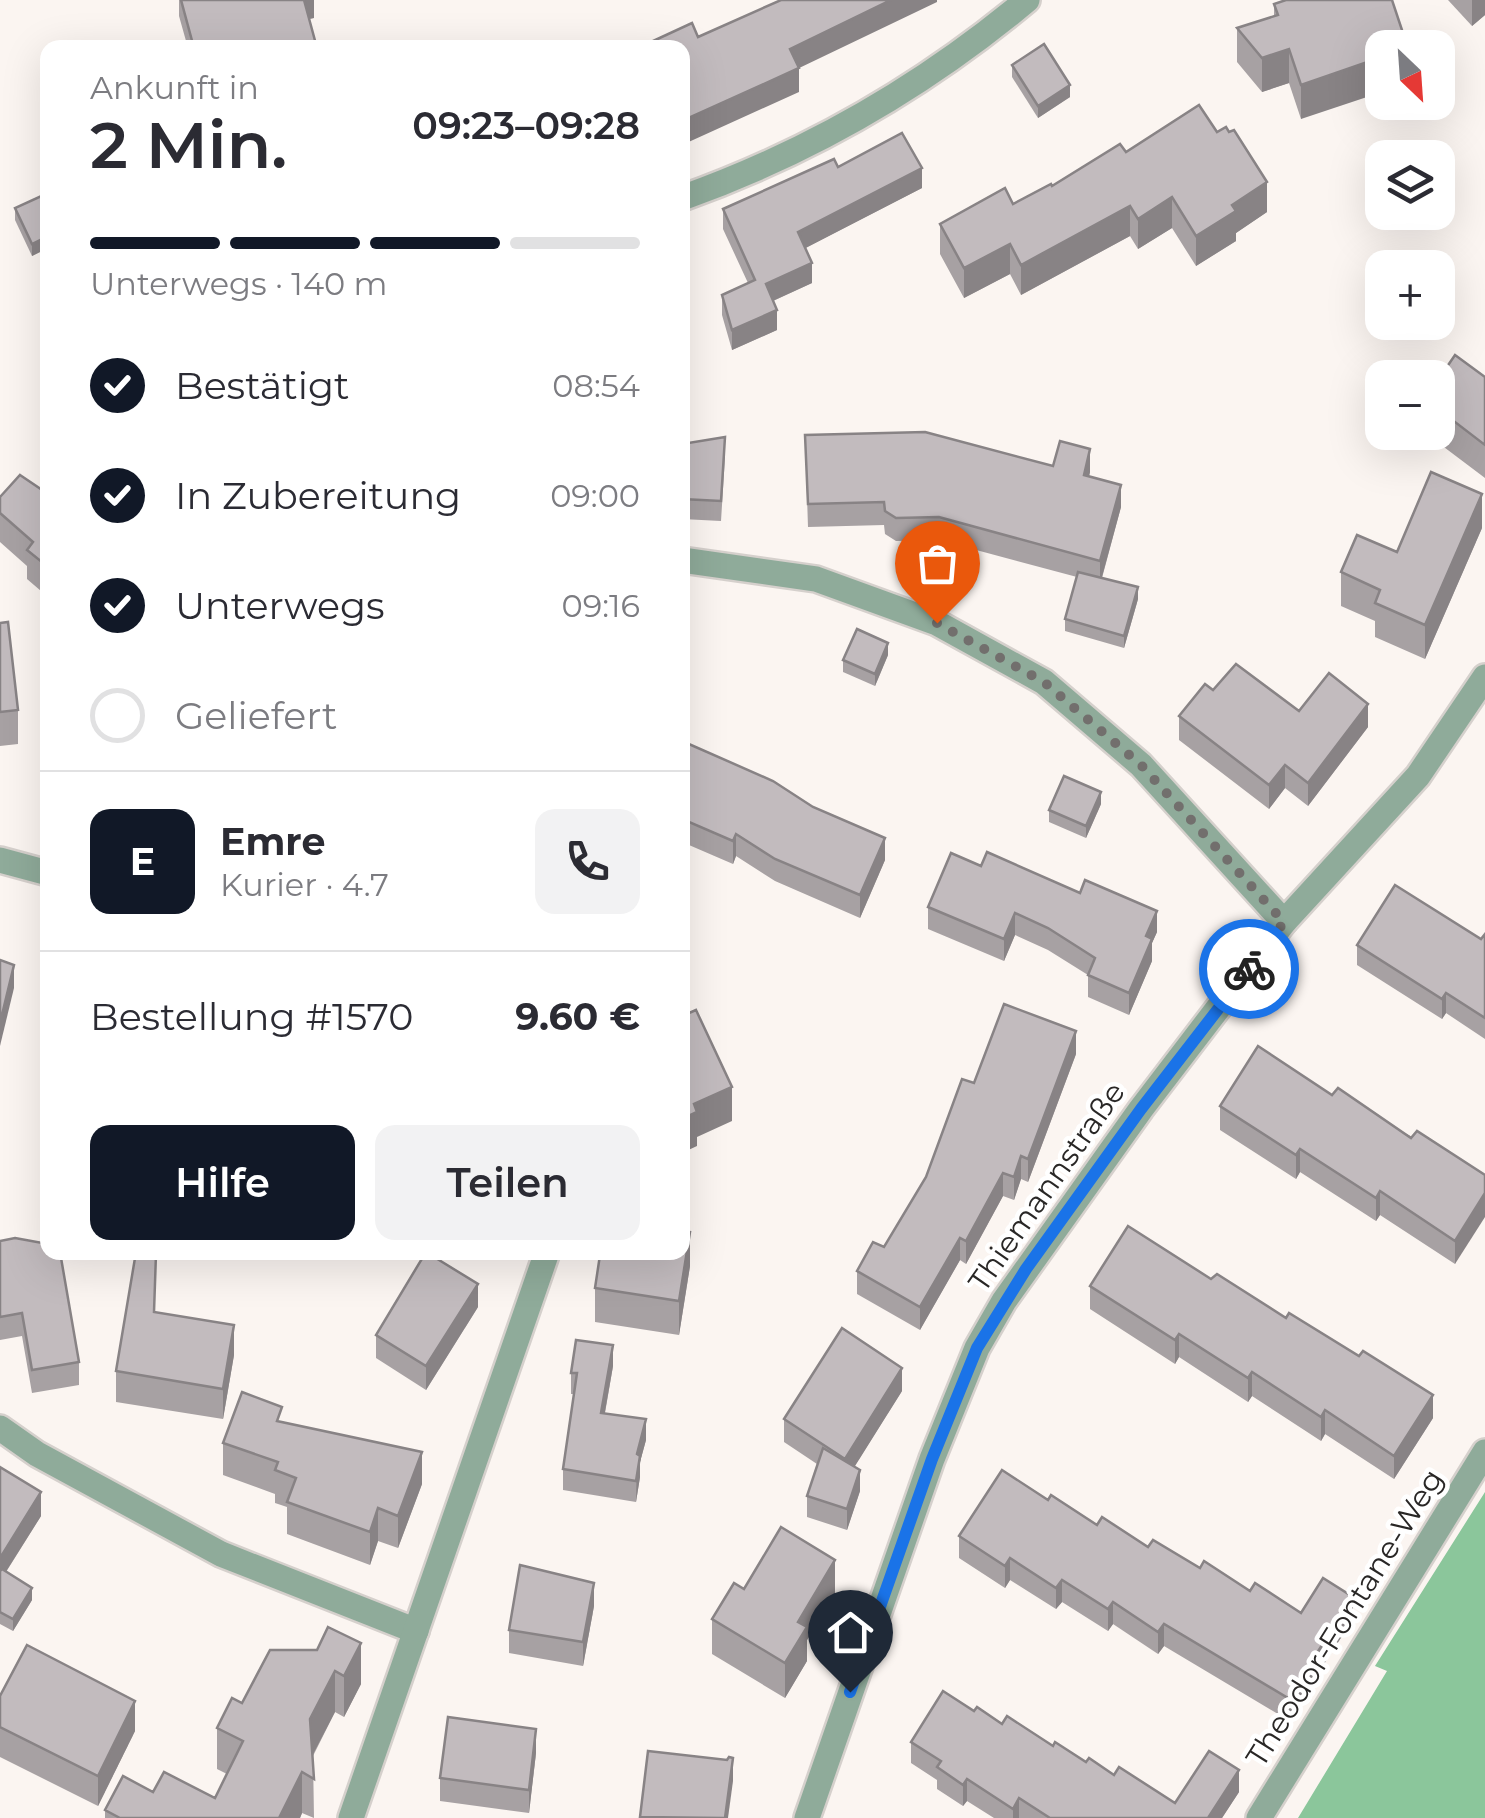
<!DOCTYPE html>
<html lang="de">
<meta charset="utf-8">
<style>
body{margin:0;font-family:Montserrat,sans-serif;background:#f2f2f3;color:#2b2b33;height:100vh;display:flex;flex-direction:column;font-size:38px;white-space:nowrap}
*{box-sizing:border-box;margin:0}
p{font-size:32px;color:#7c7c81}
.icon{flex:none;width:55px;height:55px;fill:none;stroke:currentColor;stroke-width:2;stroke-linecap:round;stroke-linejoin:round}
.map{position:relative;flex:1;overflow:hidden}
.details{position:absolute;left:40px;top:40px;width:650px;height:1220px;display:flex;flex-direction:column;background:#fff;border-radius:20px;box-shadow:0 10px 40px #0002}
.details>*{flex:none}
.needle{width:65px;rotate:155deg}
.tools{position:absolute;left:1365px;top:30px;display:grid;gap:20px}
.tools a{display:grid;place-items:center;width:90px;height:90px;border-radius:20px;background:#fff;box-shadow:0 10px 40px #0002;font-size:50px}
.pin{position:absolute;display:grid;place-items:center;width:85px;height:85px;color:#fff;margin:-102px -42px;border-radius:50% 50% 50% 0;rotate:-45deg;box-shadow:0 0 10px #0007}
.pin .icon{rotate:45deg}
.courier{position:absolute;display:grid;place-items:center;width:100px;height:100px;margin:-50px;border:8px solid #1a73e8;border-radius:50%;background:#fff;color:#222;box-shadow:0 2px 12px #0007}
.overview em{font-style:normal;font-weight:600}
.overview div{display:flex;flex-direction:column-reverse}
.overview{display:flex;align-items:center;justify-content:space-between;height:170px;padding:0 50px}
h1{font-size:65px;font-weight:600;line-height:75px}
.bar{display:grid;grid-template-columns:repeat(4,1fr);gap:15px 10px;align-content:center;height:120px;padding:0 50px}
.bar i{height:12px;border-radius:8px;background:#e1e1e2}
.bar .active{background:#111827}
.bar p{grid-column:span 4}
.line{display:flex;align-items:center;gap:25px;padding:0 50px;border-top:2px solid #e1e1e2}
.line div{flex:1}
.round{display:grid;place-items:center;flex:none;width:105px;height:105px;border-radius:20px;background:#f2f2f3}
ol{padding:0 50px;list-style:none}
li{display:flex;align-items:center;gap:30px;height:110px}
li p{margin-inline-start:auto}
li .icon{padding:10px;border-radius:50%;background:#111827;color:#fff;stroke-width:4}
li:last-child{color:#7c7c81}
li i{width:55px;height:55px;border:5px solid #e1e1e2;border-radius:50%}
.button{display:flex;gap:20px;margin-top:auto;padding:20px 50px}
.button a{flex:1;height:115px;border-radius:20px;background:#111827;color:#fff;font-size:40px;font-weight:600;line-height:115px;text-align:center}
.button a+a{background:#f2f2f3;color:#2b2b33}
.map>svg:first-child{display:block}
</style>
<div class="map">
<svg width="1485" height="1818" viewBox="0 0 1485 1818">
<rect width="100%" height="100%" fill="#fbf5f1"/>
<polygon fill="#8bc69b" points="1485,1492 1485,1818 1298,1818 1387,1671 1375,1666"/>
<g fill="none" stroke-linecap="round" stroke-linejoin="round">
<g stroke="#d5d0cc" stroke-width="30">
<g id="minor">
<path d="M682,198c126,-45 242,-112 345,-198"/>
<polyline points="682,560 816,579 937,623 1044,682 1141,765 1284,922"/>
<polyline points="0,860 48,873"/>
<polyline points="0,1428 37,1454 221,1554 416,1631"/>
<polyline points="351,1818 547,1252"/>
<polyline points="807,1818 932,1459 977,1348 1004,1301 1141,1109 1284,922 1418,776 1485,677"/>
<polyline points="1259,1818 1485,1452"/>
</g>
</g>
<use href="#minor" stroke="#8fab9a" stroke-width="25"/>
</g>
<g fill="#a7a1a3">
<polygon points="179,0 314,0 314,18 309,19 317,48 188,48 179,16"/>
<polygon points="1392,0 1301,119 1289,83 1262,92 1237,62 1237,28 1274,16 1274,4"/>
<polygon points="1448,0 1485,0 1485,15 1472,26"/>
<polygon points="1012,65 1070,97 1038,118 1012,77"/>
<polygon points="48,81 48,122 43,105 43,82"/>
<polygon points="1126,152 1267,212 1236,233 1236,241 1196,266 1172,228 1138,249 1130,236 1021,295 1010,274 964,298 940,254 940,224 1013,204"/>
<polygon points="838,167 922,188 805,248 812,283 773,301 777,330 732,350 722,315 722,295 748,283 723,229 723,209"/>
<polygon points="48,193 48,248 32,256 15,220 15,208"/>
<polygon points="1485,377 1485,478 1424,432 1438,432 1438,380"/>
<polygon points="805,435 1090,472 1089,476 1121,507 1102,578 1138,599 1124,648 1065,631 1065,619 1077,577 939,540 896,541 885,534 884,525 808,527"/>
<polygon points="682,444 725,457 721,521 682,519"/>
<polygon points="48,494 48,597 27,579 27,566 0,542 0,497"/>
<polygon points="1482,528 1425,659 1375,637 1375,621 1341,606 1341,572 1397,552"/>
<polygon points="0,623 18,710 18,744 0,746"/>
<polygon points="888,655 875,686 843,672 843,660"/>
<polygon points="1213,690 1299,711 1368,727 1308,806 1285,788 1269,809 1179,740 1179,716"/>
<polygon points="682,742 885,860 860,918 775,881 736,856 733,864 682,842"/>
<polygon points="1101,804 1086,838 1049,822 1049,810"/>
<polygon points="981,866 1157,932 1152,943 1152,961 1129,1015 1088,997 1088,975 1048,950 1015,935 1004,961 928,929 928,907"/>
<polygon points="1485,934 1485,1039 1446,1013 1442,1019 1357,965 1357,945 1481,939"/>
<polygon points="1076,1054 1028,1182 1021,1179 1014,1200 1003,1196 966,1264 960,1260 920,1330 857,1294 857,1271 884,1247 926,1177 974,1083"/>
<polygon points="1332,1095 1485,1175 1455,1264 1380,1215 1376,1221 1300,1172 1296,1179 1220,1130 1220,1106"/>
<polygon points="0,1241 79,1362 79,1385 32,1393 22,1336 0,1340"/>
<polygon points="690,1266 679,1335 595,1322 595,1288"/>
<polygon points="1090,1286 1433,1418 1394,1479 1325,1434 1321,1441 1252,1396 1248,1402 1179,1357 1175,1364 1090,1309"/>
<polygon points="478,1307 426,1390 376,1358 376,1335"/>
<polygon points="155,1312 234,1355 223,1419 116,1402 116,1371"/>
<polygon points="613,1366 605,1413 646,1440 640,1462 640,1477 636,1502 563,1490 563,1469 574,1394 571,1394 571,1373"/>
<polygon points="902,1391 854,1467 860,1491 847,1530 807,1517 807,1496 817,1464 784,1442 784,1419"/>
<polygon points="282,1422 422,1484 398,1548 378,1541 370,1565 287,1534 287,1507 275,1503 275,1494 223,1475 223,1443"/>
<polygon points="0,1467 41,1516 6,1572 32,1600 13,1631 0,1624"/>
<polygon points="1048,1500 1097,1525 1301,1613 1353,1619 1288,1720 1164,1646 1158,1654 1113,1624 1108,1631 1062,1602 1056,1609 1010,1580 1005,1588 959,1558 959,1536"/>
<polygon points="744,1589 835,1594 807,1640 807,1661 785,1698 712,1654 712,1619"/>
<polygon points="594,1606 583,1666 509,1653 509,1630"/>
<polygon points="317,1650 361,1684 344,1717 335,1712 313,1756 314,1818 302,1813 300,1818 105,1818 105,1810 153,1792 215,1798 227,1774 217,1769 217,1728"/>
<polygon points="0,1696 135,1731 98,1806 0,1757"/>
<polygon points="974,1711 1175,1803 1239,1792 1222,1818 994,1818 967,1801 963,1806 937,1789 937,1780 911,1763 911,1742"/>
<polygon points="536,1753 529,1813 440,1801 440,1778"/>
</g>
<g fill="#888385">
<polygon points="303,0 314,0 314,18 303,20"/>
<polygon points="891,0 937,0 937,2 795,70 799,68 799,92 682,145 682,121 790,49"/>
<polygon points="1472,0 1485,0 1485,15 1472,26"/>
<polygon points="1289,49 1289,83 1262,92 1262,58"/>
<polygon points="1382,57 1382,92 1301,119 1301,85"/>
<polygon points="1070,85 1070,97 1038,118 1038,106"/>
<polygon points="922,168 922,188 798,252 798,232"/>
<polygon points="1267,182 1267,212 1236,233 1236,241 1196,266 1196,236 1232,205"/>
<polygon points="1172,197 1172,228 1138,249 1138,219"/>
<polygon points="1130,206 1130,236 1021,295 1021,265"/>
<polygon points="48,236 48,248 32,256 32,244"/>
<polygon points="1010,244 1010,274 964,298 964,268"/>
<polygon points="812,263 812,283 766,304 766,284"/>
<polygon points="777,310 777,330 732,350 732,330"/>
<polygon points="1090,449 1090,472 1084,497 1084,475"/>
<polygon points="1121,485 1121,507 1100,584 1100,561"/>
<polygon points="1482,494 1482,528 1425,659 1425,625"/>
<polygon points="1138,587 1138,599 1124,648 1124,636"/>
<polygon points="888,643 888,655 875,686 875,674"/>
<polygon points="1368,704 1368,727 1308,806 1308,783"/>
<polygon points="1285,765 1285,788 1269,809 1269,785"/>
<polygon points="1101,792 1101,804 1086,838 1086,826"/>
<polygon points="736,834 736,856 733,864 733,841"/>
<polygon points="885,838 885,860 860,918 860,895"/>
<polygon points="1157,911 1157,932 1152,943 1152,961 1129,1015 1129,993 1146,936"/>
<polygon points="1015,913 1015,935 1004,961 1004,939"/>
<polygon points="14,965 14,988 0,1046 0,1023"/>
<polygon points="1446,993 1446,1013 1442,1019 1442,999"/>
<polygon points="1076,1031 1076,1054 1028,1182 1028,1159"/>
<polygon points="732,1087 732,1121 697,1137 697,1146 682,1153 682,1119 694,1104"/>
<polygon points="1300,1149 1300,1172 1296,1179 1296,1155"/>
<polygon points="1021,1156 1021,1179 1014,1200 1014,1177"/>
<polygon points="1003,1173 1003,1196 966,1264 966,1241"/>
<polygon points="1380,1191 1380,1215 1376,1221 1376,1198"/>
<polygon points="1485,1193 1485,1217 1455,1264 1455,1241"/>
<polygon points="690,1232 690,1266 679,1335 679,1301"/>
<polygon points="960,1238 960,1260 920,1330 920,1307"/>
<polygon points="478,1284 478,1307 426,1390 426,1366"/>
<polygon points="234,1325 234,1355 223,1419 223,1389"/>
<polygon points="1179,1334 1179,1357 1175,1364 1175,1340"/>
<polygon points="613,1345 613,1366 601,1434 601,1413"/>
<polygon points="902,1368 902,1391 845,1482 845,1459"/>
<polygon points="1252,1372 1252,1396 1248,1402 1248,1378"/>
<polygon points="1433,1395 1433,1418 1394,1479 1394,1456"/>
<polygon points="1325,1410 1325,1434 1321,1441 1321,1417"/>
<polygon points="646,1419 646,1440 640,1462 640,1477 636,1502 637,1454"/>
<polygon points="422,1452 422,1484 398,1548 398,1516"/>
<polygon points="860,1470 860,1491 847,1530 847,1509"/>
<polygon points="41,1492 41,1516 0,1581 0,1558"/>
<polygon points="378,1508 378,1541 370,1565 370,1532"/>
<polygon points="1010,1558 1010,1580 1005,1588 1005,1566"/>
<polygon points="835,1560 835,1594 807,1640 807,1661 785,1698 785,1663 798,1622"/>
<polygon points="1062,1580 1062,1602 1056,1609 1056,1588"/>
<polygon points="594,1583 594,1606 583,1666 583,1642"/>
<polygon points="32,1588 32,1600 13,1631 13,1619"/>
<polygon points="1353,1597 1353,1619 1288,1720 1288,1698"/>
<polygon points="1113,1602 1113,1624 1108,1631 1108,1609"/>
<polygon points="1164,1624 1164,1646 1158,1654 1158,1632"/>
<polygon points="361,1643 361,1684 344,1717 344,1676"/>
<polygon points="335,1671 335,1712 310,1760 310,1719"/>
<polygon points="135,1701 135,1731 98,1806 98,1776"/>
<polygon points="536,1729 536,1753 529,1813 529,1790"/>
<polygon points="733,1758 733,1781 728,1818 725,1818"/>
<polygon points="1239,1770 1239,1792 1222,1818 1208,1818"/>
<polygon points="302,1772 302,1813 300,1818 279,1818"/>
<polygon points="967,1779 967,1801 963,1806 963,1785"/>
<polygon points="1019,1798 1019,1818 1013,1818 1013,1809"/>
</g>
<g fill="#c2bbbe" stroke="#888385" stroke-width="2.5">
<polygon points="181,0 304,0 317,48 240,48 239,43 221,48 194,48"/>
<polygon points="781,0 891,0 790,49 799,68 682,121 682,48 638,48 692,23 698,37"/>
<polygon points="1286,0 1392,0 1408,48 1382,48 1382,57 1301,85 1289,49 1262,58 1237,28 1278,15 1274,4"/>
<polygon points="1044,44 1070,85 1038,106 1012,65"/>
<polygon points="48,81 48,98 43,82"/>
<polygon points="1199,105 1217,132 1226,127 1229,132 1234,130 1267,182 1232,205 1236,211 1196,236 1172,197 1138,219 1130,206 1021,265 1010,244 964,268 940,224 1005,188 1013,204 1051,184 1052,186 1120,144 1126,152"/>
<polygon points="902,133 922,168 798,232 812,263 766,284 777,310 732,330 722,295 755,280 723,209 834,159 838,167"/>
<polygon points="48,193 48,236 32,244 15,208"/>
<polygon points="1455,355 1485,377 1485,445 1438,409 1438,380"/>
<polygon points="925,432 1053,466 1060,441 1090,449 1084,475 1121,485 1100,561 939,517 896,518 885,511 884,502 808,504 805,435"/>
<polygon points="725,437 721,501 682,499 682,444"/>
<polygon points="1431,472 1482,494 1425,625 1375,603 1380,590 1341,572 1357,535 1397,552"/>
<polygon points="20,475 48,494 48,567 27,550 33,542 0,513 0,497"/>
<polygon points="1078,572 1138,587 1124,636 1065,619"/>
<polygon points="8,622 18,710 0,712 0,623"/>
<polygon points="857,629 888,643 875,674 843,660"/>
<polygon points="1236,664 1299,711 1329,673 1368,704 1308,783 1285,765 1269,785 1179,716 1205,684 1213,690"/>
<polygon points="682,741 773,781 813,807 885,838 860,895 775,859 736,834 733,841 682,819"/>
<polygon points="1064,776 1101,792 1086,826 1049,810"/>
<polygon points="987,852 1080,893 1085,880 1157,911 1146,936 1152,939 1129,993 1088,975 1095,958 1048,928 1015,913 1004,939 928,907 951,853 981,866"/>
<polygon points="1395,885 1481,939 1485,934 1485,1018 1446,993 1442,999 1357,945"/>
<polygon points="0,960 14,965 0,1023"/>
<polygon points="1004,1004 1076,1031 1028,1159 1021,1156 1014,1177 1003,1173 966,1241 960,1238 920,1307 857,1271 873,1242 884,1247 926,1177 962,1079 974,1083"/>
<polygon points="696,1010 732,1087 694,1104 697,1112 682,1119 682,1016"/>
<polygon points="1258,1046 1332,1095 1338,1088 1411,1138 1417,1131 1485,1175 1485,1193 1455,1241 1380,1191 1376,1198 1300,1149 1296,1155 1220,1106"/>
<polygon points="1128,1226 1211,1279 1217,1274 1286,1318 1289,1313 1359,1356 1363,1351 1433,1395 1394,1456 1325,1410 1321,1417 1252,1372 1248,1378 1179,1334 1175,1340 1090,1286"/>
<polygon points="682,1231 690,1232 679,1301 595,1288 600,1255 607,1256 608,1252 682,1252"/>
<polygon points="15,1238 48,1244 48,1252 60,1252 79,1362 32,1370 22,1313 0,1317 0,1241"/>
<polygon points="136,1252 156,1254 154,1312 234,1325 223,1389 116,1371"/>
<polygon points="426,1252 478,1284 426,1366 376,1335"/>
<polygon points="842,1328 902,1368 845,1459 784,1419"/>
<polygon points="576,1340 613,1345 601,1413 646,1419 637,1454 640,1456 636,1481 563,1469 577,1373 571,1373"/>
<polygon points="242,1392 282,1407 277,1421 422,1452 398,1516 378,1508 370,1532 287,1502 296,1478 275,1470 278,1462 223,1443"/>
<polygon points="823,1448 860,1470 847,1509 807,1496"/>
<polygon points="0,1467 41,1492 0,1558"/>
<polygon points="1002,1470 1048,1500 1051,1495 1097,1525 1102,1517 1148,1547 1153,1540 1200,1568 1204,1561 1250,1591 1255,1583 1301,1613 1323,1578 1353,1597 1288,1698 1164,1624 1158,1632 1113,1602 1108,1609 1062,1580 1056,1588 1010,1558 1005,1566 959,1536"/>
<polygon points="781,1527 835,1560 798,1622 807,1627 785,1663 712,1619 734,1583 744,1589"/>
<polygon points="520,1565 594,1583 583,1642 509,1630"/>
<polygon points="2,1569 32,1588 13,1619 0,1612 0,1571"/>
<polygon points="328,1627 361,1643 344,1676 335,1671 310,1719 314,1779 302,1772 279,1818 120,1818 105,1810 123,1776 153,1792 164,1772 215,1798 243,1741 217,1728 232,1698 242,1703 270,1650 317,1650"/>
<polygon points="27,1645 135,1701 98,1776 0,1727 0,1696"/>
<polygon points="943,1691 974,1711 977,1707 1002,1724 1007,1716 1053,1746 1055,1742 1086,1762 1089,1758 1114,1775 1119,1767 1175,1803 1209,1751 1239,1770 1208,1818 1050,1818 1019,1798 1013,1809 967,1779 963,1785 937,1767 941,1761 911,1742"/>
<polygon points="448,1717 536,1729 529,1790 440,1778"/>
<polygon points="648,1751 727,1760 729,1757 733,1758 725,1818 640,1817"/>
</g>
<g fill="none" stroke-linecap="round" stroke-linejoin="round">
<polyline stroke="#726f6d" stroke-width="10" stroke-dasharray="0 18" points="937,623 1044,682 1141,765 1284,922 1249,969"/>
<polyline stroke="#1a73e8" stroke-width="12" points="850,1692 932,1459 977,1348 1026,1269 1141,1109 1249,969"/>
</g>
<g text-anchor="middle" stroke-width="9" stroke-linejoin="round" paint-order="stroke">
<g font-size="30" fill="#292726" stroke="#fff">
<text transform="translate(1047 1187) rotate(-55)" y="10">Thiemannstraße</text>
<text transform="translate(1345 1618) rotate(-58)" y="10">Theodor-Fontane-Weg</text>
</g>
</g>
</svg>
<div class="tools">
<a><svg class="needle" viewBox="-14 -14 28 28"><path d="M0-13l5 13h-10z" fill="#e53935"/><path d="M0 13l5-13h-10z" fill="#7c7c81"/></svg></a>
<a><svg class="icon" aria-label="layers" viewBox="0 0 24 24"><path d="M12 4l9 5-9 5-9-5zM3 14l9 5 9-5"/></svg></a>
<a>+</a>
<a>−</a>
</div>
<div class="pin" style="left:937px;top:623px;background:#ea580c"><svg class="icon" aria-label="bag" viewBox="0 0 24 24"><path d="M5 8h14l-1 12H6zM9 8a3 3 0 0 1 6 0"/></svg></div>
<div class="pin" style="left:850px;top:1692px;background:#1f2937"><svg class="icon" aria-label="home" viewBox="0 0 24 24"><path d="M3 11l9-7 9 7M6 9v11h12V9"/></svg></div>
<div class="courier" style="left:1249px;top:969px"><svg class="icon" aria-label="bike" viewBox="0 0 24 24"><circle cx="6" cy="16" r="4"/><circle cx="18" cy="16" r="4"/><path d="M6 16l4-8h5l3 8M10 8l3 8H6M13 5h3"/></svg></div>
<section class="details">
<div class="overview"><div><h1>2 Min.</h1><p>Ankunft in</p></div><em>09:23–09:28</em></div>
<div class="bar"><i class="active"></i><i class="active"></i><i class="active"></i><i></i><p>Unterwegs · 140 m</p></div>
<ol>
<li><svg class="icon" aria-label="check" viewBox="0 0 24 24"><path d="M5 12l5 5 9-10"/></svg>Bestätigt<p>08:54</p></li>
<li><svg class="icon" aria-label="check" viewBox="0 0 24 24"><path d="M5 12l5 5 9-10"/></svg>In Zubereitung<p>09:00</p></li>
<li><svg class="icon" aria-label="check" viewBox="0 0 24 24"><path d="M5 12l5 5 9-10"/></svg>Unterwegs<p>09:16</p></li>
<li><i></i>Geliefert</li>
</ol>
<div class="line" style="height:180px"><b class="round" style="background:#111827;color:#fff">E</b><div><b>Emre</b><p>Kurier · 4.7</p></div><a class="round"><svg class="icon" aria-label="phone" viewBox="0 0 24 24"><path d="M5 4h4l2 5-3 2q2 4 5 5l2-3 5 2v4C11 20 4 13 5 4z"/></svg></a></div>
<div class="line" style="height:130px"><div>Bestellung #1570</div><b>9.60 €</b></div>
<div class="button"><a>Hilfe</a><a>Teilen</a></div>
</section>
</div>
